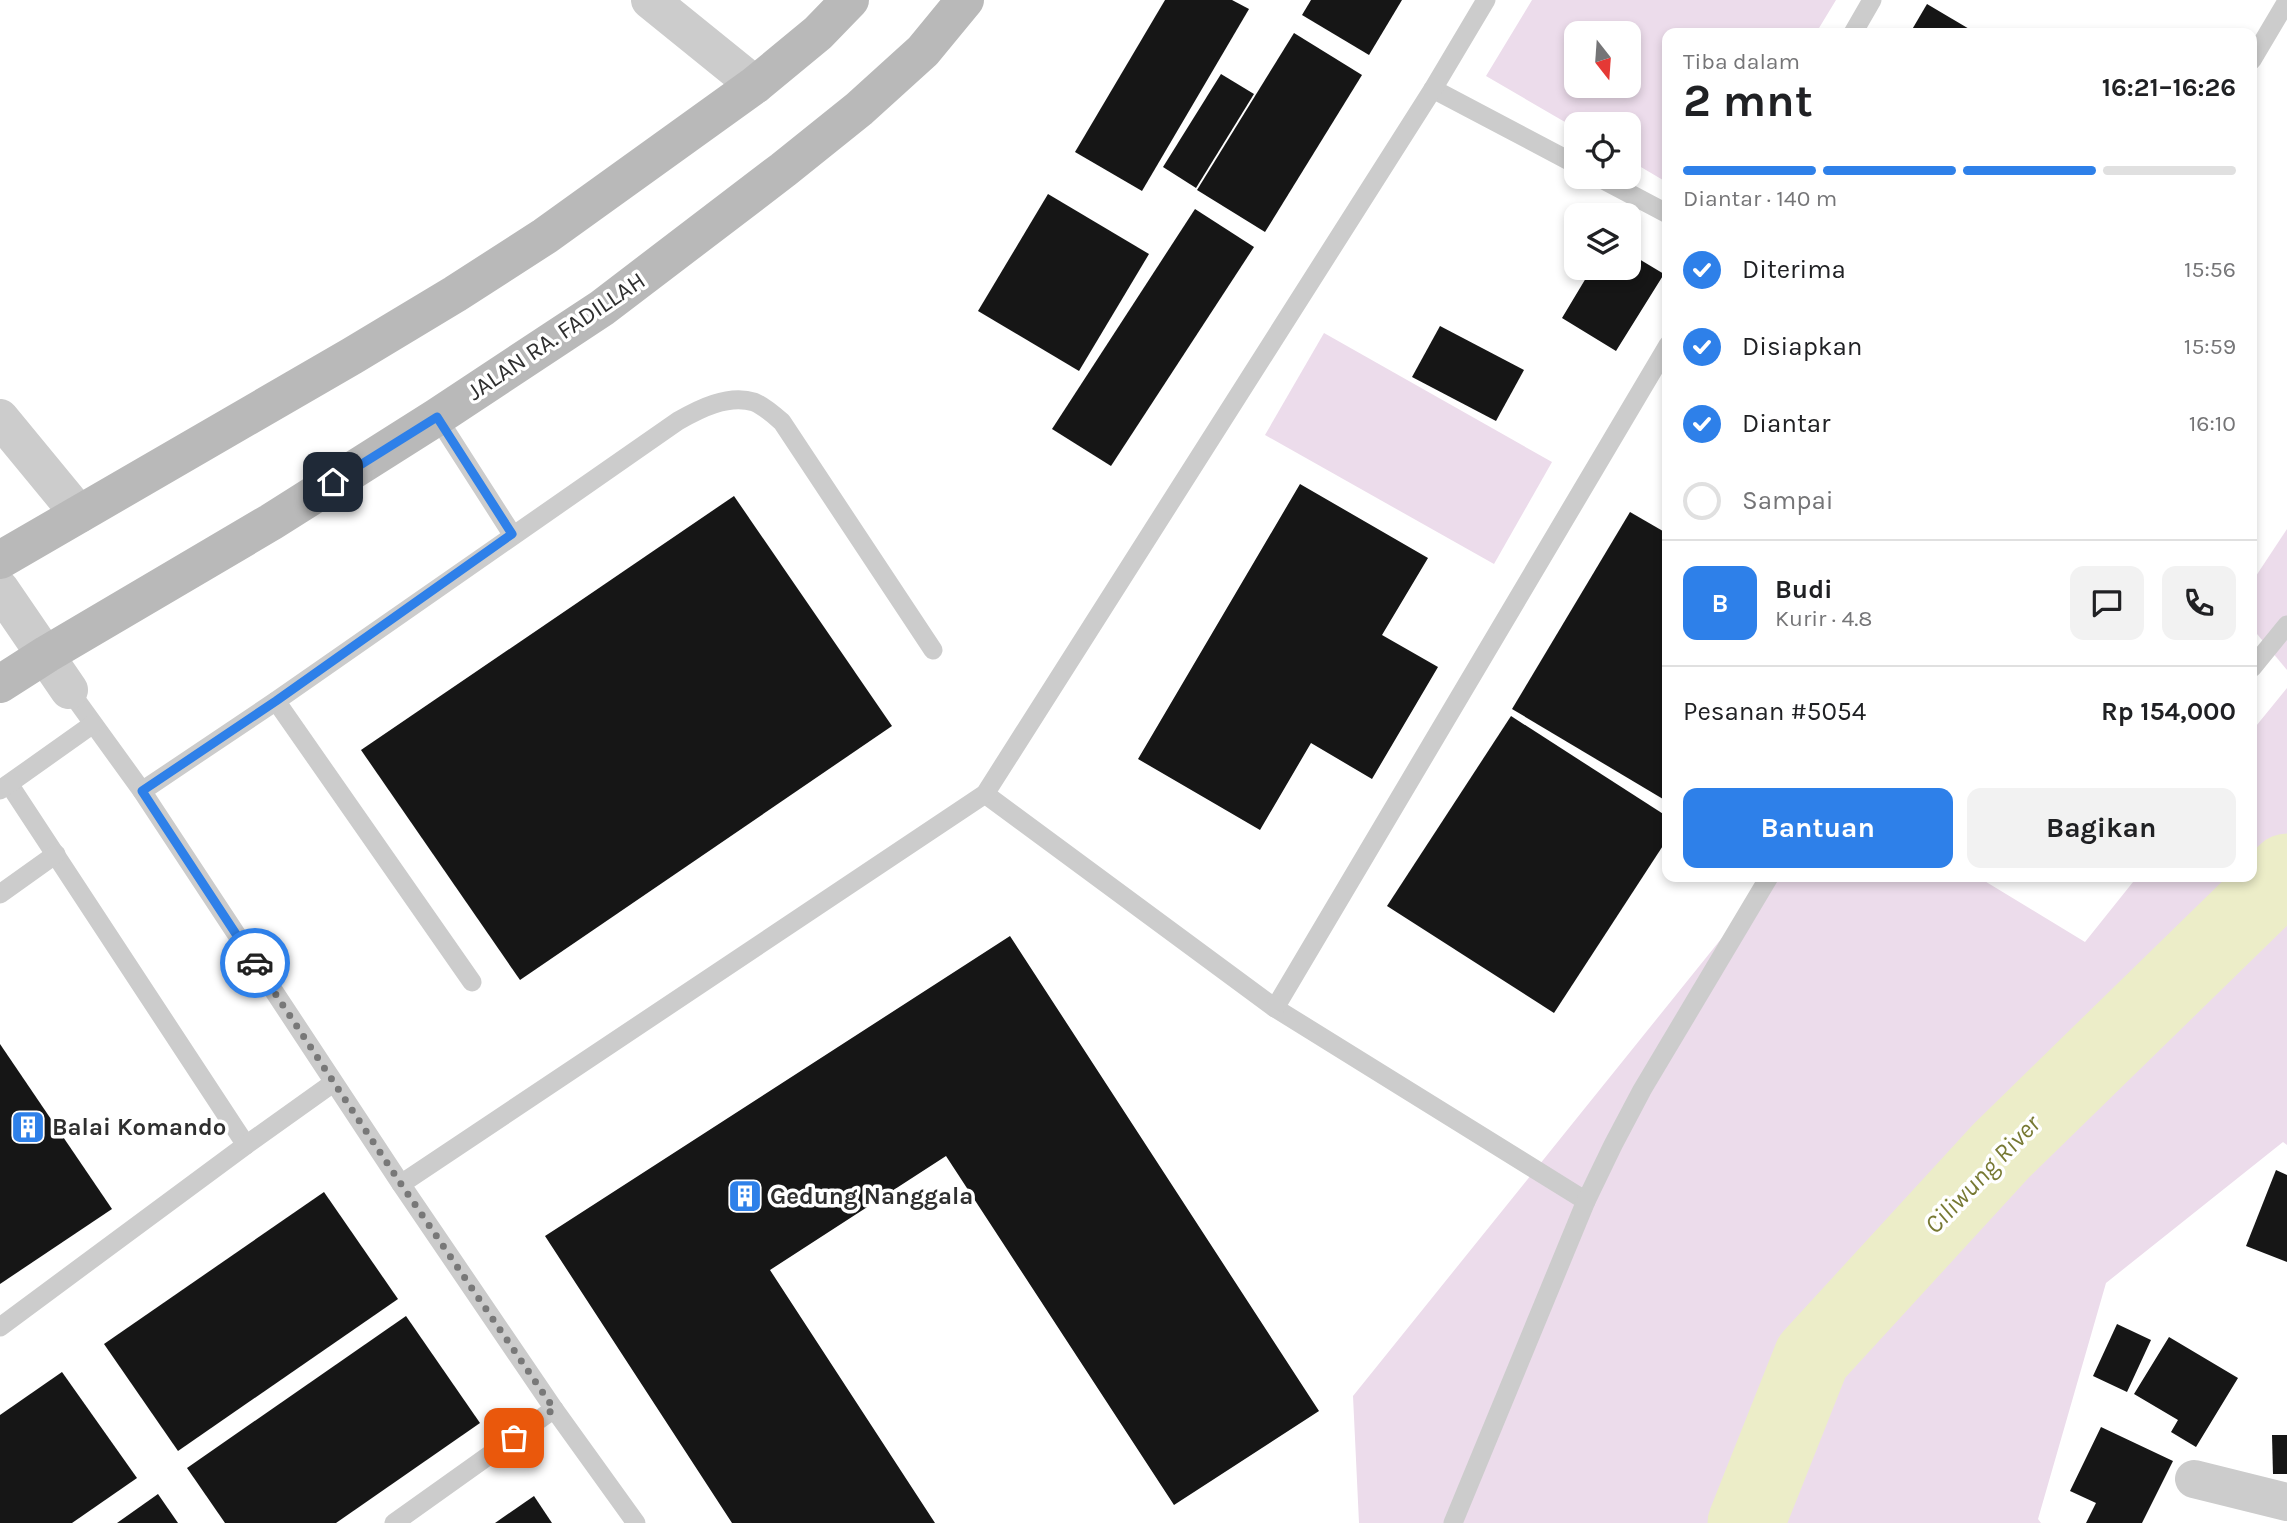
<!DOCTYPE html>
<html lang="id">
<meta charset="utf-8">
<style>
body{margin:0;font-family:Karla,sans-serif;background:#f2f2f2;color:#202124;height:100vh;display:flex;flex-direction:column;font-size:26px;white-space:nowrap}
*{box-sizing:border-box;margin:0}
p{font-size:23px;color:#757577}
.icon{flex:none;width:38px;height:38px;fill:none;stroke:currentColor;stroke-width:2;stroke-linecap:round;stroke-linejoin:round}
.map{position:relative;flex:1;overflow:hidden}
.panel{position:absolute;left:1662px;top:28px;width:595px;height:854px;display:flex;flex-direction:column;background:#fff;border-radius:14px;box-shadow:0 4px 10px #0003}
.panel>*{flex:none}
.needle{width:46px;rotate:163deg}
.tools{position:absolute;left:1564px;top:21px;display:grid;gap:14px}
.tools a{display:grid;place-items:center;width:77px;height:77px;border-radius:14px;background:#fff;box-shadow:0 4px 10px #0003;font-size:35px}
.pin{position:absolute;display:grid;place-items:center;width:60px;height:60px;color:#fff;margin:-30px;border-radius:14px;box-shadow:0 4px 10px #0006}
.courier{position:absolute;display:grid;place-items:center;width:70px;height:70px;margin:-35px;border:5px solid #2e80e9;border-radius:50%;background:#fff;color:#222;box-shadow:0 2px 9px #0007}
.headline em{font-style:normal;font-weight:700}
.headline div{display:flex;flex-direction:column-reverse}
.headline{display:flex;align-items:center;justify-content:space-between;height:119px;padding:0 21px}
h1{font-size:46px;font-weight:700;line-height:52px}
.bar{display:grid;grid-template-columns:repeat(4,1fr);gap:10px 7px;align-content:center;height:84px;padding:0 21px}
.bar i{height:9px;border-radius:5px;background:#e0e0e0}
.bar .active{background:#2e80e9}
.bar p{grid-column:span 4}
.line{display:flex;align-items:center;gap:18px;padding:0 21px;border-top:2px solid #e0e0e0}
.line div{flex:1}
.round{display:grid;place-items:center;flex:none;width:74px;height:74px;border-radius:14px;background:#f2f2f2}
ol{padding:0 21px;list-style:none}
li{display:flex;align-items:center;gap:21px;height:77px}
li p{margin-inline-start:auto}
li .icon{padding:7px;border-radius:50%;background:#2e80e9;color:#fff;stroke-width:4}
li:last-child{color:#757577}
li i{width:38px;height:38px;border:4px solid #e0e0e0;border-radius:50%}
.cta{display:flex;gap:14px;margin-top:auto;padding:14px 21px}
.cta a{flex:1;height:80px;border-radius:14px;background:#2e80e9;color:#fff;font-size:28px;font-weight:700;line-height:80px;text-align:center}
.cta a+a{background:#f2f2f2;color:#202124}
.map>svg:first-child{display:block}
</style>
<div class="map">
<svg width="2287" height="1523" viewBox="0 0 2287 1523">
<rect width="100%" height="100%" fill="#fff"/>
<g fill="#ecdceb" fill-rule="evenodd">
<path d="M1532,0h304l-20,33h-148v150l-39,-23v-36h-52v5l-91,-53zM1629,33v53h-52v-53z"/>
<polygon points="1324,333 1552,462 1494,564 1265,435"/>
<polygon points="2287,529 2287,670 2252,628 2252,582"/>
<polygon points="2287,688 2287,1145 2283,1142 2106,1283 2038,1519 2041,1523 1359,1523 1353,1396 1771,877 1978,877 2085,942 2137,877 2252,877 2252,731"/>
</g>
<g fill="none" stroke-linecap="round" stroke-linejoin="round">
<polyline stroke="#ecedc8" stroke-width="77" points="1746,1523 1812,1357 2001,1151 2287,872"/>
</g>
<g fill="#161616">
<polygon points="1165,0 1232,0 1249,9 1142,191 1075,152"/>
<polygon points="1311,0 1402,0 1369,55 1302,15"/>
<polygon points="1927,4 1976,33 1910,33"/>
<polygon points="1294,33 1362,75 1265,232 1197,190"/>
<polygon points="1221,74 1254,94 1196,188 1163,167"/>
<polygon points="1048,194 1149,254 1079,371 978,311"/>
<polygon points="1195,209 1254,247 1111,466 1052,429"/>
<polygon points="1629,253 1664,274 1616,351 1562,318 1592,268 1629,268"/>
<polygon points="1440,326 1524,370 1496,421 1412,377"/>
<polygon points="1300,484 1428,558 1382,635 1438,667 1372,779 1311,743 1260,830 1138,759"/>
<polygon points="734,496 892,726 520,980 361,750"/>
<polygon points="1630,512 1668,534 1668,802 1512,709"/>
<polygon points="1511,716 1668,817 1668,838 1554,1013 1387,906"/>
<polygon points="1010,936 1319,1411 1174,1505 946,1156 770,1270 935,1523 732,1523 545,1236"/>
<polygon points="0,1044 112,1209 0,1284"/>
<polygon points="2276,1170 2287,1175 2287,1262 2246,1246"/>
<polygon points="324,1192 398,1299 178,1451 104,1344"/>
<polygon points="406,1316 480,1423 336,1523 225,1523 187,1468"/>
<polygon points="2117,1324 2151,1340 2127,1392 2093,1376"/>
<polygon points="2169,1337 2238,1378 2196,1447 2171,1432 2178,1420 2134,1394"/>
<polygon points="62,1372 137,1478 72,1523 0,1523 0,1415"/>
<polygon points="2101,1427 2173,1461 2142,1523 2086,1523 2096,1503 2070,1491"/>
<polygon points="2272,1435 2287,1435 2287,1474 2273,1474"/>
<polygon points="158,1494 178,1523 117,1523"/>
<polygon points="534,1496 552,1523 495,1523"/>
</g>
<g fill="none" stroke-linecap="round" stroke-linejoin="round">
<g stroke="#ccc" stroke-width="19">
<polyline points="1853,33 1872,0"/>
<polyline points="2252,60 2287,1"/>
<polyline points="1433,89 1577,165"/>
<polyline points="1598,177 1668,214"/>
<polyline points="437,417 512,534"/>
<polyline points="2252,668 2287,625"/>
<polyline points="69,690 142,791 401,1184 554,1409 636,1523"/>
<polyline points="276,701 472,982"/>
<polyline points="9,784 246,1145"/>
<polyline points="0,790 93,724"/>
<path d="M142,791l134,-90 402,-280c21,-12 50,-27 76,-19 10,4 20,13 28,20l151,228"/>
<polyline points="985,794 1275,1008 1586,1201"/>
<polyline points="0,894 56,854"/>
<polyline points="1275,1008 1668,345"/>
<polyline points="401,1184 985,794 1433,89 1486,0"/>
<polyline points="0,1327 246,1145 333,1083"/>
<polyline points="394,1523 554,1409"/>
<polyline points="1453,1523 1586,1201 1613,1145 1642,1090 1769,877"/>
</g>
<g stroke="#ccc" stroke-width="38">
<polyline points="650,0 755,85"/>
<polyline points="0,418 79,514"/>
<polyline points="0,589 69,690"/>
<polyline points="2194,1479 2287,1502"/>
</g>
<g stroke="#b9b9b9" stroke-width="38">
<polyline points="0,560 352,356 455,294 545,236 755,85 818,33 850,0"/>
<polyline points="0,684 47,654 271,522 437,417 602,308 783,170 859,109 923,51 965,0"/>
</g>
</g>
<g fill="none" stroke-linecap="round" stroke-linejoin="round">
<polyline stroke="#787878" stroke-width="7" stroke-dasharray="0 12.6" points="255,963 401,1184 554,1409 514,1438"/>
<polyline stroke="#2e80e9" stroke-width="9" points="255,963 142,791 276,701 512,534 437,417 333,482"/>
</g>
<defs>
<g id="building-square" transform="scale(1.75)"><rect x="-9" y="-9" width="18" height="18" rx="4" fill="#2e80e9" stroke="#fff"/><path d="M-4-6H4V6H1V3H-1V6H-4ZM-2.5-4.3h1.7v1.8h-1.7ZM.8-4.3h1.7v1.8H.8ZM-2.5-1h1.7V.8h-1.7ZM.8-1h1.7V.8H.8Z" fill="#fff"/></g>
</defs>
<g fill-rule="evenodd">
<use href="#building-square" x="28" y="1127"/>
<use href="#building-square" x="745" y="1196"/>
</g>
<g text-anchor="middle" stroke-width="7" stroke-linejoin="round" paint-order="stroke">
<g font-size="24" fill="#2f2f2f" stroke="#fff">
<text transform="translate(556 336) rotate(-34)" y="8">JALAN RA. FADILLAH</text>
</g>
<g font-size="24" font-weight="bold" fill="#2f2f2f" stroke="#fff" text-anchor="start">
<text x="52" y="1135">Balai Komando</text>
<text x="770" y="1204">Gedung Nanggala</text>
</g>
<g font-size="26" font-style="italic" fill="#777933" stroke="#fff">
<text transform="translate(1982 1174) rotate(-46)" y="9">Ciliwung River</text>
</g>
</g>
</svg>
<div class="tools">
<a><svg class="needle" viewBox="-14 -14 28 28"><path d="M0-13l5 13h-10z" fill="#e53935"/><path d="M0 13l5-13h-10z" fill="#757577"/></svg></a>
<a><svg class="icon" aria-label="locate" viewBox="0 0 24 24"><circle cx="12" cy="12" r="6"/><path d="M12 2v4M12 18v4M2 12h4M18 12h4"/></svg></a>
<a><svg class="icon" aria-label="layers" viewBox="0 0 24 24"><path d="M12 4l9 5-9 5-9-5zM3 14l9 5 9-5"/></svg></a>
</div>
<div class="pin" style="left:514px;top:1438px;background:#ea580c"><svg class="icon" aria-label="bag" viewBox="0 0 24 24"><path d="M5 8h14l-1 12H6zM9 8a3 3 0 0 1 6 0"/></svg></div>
<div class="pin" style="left:333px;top:482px;background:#1f2937"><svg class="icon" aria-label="home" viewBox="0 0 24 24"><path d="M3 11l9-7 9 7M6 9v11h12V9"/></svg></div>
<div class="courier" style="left:255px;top:963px"><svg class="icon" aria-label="car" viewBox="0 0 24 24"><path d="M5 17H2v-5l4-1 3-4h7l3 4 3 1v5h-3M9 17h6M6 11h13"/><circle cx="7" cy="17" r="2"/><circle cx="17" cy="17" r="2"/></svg></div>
<section class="panel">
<div class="headline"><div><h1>2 mnt</h1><p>Tiba dalam</p></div><em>16:21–16:26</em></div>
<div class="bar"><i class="active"></i><i class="active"></i><i class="active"></i><i></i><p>Diantar · 140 m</p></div>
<ol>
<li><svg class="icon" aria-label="check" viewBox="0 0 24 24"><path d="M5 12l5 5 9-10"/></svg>Diterima<p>15:56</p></li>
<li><svg class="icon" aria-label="check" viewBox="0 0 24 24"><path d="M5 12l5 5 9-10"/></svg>Disiapkan<p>15:59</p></li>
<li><svg class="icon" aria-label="check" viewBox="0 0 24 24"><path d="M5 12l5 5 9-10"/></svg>Diantar<p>16:10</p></li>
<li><i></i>Sampai</li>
</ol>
<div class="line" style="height:126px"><b class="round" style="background:#2e80e9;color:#fff">B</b><div><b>Budi</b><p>Kurir · 4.8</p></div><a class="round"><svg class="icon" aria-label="chat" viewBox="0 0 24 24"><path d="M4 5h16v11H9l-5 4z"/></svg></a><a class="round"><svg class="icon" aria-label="phone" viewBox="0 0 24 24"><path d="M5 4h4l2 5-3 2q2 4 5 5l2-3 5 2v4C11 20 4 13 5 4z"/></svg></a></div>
<div class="line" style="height:91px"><div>Pesanan #5054</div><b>Rp 154,000</b></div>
<div class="cta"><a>Bantuan</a><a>Bagikan</a></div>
</section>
</div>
